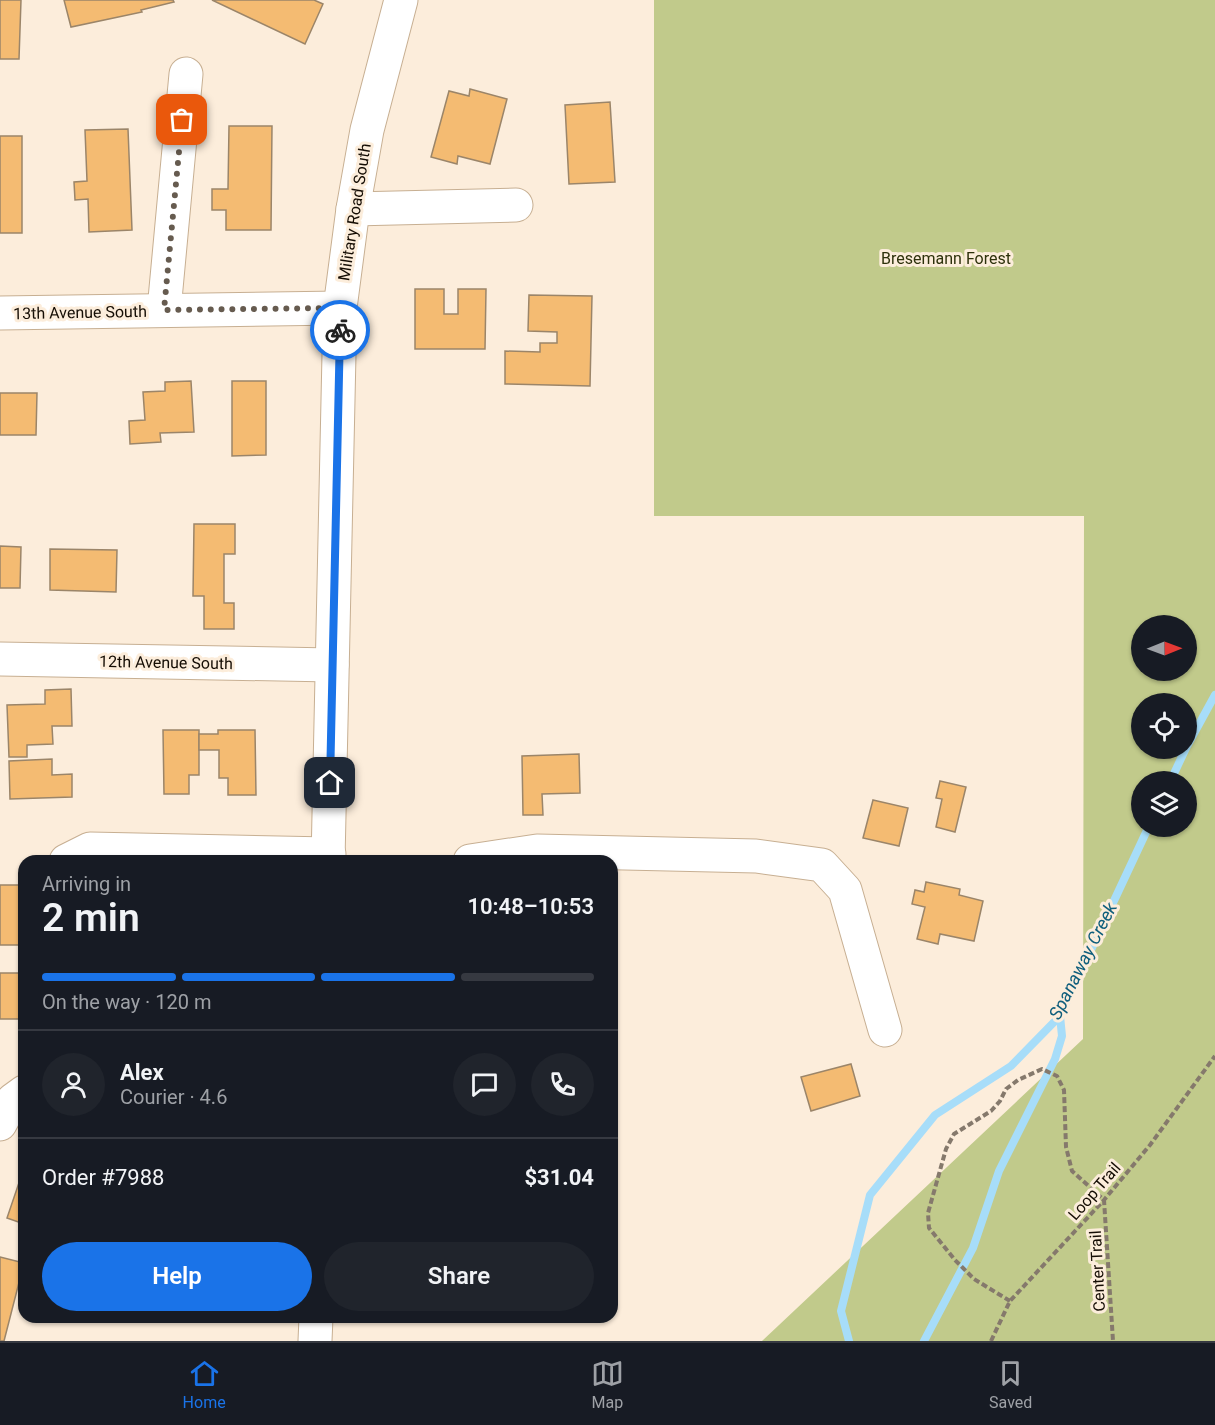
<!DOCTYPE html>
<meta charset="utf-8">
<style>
body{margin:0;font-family:Roboto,sans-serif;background:#20242c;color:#f1f3f6;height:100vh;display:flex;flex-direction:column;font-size:22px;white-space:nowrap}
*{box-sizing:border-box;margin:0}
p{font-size:20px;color:#9ea1a6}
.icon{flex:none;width:33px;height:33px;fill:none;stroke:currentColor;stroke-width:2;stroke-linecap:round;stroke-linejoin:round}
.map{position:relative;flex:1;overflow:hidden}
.drawer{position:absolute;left:18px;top:855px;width:600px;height:468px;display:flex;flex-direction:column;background:#171b24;border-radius:18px;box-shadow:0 2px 4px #0004}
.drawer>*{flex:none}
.needle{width:39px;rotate:89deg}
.controls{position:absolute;left:1131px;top:615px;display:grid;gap:12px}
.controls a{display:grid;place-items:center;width:66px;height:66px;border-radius:50%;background:#171b24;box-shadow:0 2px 4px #0004;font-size:30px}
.pin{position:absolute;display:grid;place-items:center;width:51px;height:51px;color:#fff;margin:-26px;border-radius:12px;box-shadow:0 3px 9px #0006}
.courier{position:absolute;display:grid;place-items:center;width:60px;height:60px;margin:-30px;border:4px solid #1a73e8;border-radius:50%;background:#fff;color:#222;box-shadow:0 2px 8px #0007}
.headline em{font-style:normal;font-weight:600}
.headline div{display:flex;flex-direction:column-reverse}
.headline{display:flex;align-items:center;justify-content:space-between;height:102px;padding:0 24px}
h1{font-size:39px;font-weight:600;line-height:45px}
.bar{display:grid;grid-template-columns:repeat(4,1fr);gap:9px 6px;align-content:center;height:72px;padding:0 24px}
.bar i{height:8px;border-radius:4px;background:#363941}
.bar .active{background:#1a73e8}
.bar p{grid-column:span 4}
.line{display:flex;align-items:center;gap:15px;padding:0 24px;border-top:2px solid #363941}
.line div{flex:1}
.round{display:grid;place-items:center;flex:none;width:63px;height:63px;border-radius:32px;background:#20242c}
.primary-button{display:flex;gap:12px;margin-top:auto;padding:12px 24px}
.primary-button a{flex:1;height:69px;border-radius:36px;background:#1a73e8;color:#fff;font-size:24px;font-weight:600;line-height:69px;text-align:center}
.primary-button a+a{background:#20242c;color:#f1f3f6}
.dock{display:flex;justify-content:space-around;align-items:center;height:84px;border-top:2px solid #363941;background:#171b24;font-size:16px;color:#9ea1a6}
.dock a{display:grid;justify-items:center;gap:3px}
.dock .active{color:#1a73e8}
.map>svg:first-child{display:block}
</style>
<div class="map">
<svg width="1215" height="1341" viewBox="0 0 1215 1341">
<rect width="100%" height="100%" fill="#fceddb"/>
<path fill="#c1ca8b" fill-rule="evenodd" d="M654,0h561v1341h-453l321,-302 1,-523h-430zM1142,626h44v44h-44zM1142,704h44v44h-44zM1142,782h44v44h-44z"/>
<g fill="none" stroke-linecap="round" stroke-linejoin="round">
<g stroke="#a7ddf9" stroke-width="8">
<polyline points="1186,748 1215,695"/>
<polyline points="1170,782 1186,748"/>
<polyline points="849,1341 841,1311 870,1195 935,1115 1011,1066 1060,1016 1149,826"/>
<polyline points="924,1341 973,1248 999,1171 1055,1059 1062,1036 1060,1016"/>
</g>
</g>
<g fill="#f4bb72" stroke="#9b8569" stroke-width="1.5">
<polygon points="0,0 21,0 19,59 0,59"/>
<polygon points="64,0 173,0 174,2 141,10 142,12 71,27"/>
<polygon points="212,0 314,0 323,4 305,44"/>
<polygon points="470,89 507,99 490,164 458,156 457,164 431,157 449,91 469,96"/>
<polygon points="610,102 615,182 569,184 565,105"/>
<polygon points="229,126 272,126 271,230 226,230 226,210 212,210 212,189 228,189"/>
<polygon points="128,129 132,230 89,232 88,199 75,200 74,182 87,181 85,130"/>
<rect x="0" y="136" width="22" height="97"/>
<polygon points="415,289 444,289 444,314 458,314 458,289 486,289 485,349 415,349"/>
<polygon points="529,295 592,296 590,386 505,384 505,351 540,352 540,343 557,343 557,332 528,331"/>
<polygon points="191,381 194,432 160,433 161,442 130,444 129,421 145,420 143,392 165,391 165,382"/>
<polygon points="232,381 266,381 266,455 232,456"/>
<polygon points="0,393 37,393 36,435 0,435"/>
<polygon points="194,524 235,524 235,554 224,554 224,603 234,603 234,629 204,629 204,596 193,596"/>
<polygon points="0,546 21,547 20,588 0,588"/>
<polygon points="50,549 117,550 116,592 50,590"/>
<polygon points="71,689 72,726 52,726 53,744 27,745 27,757 9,757 7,705 45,704 45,690"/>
<polygon points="163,730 199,730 199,775 189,775 189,794 164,794"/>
<polygon points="218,730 255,730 256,795 228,795 228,778 219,778 219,750 199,750 199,734 218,734"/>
<polygon points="579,754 580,793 542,794 543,815 523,815 522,756"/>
<polygon points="52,759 52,775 72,774 72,797 10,799 9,761"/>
<polygon points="940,781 966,787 955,832 936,827 942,799 936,798"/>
<polygon points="873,800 908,808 899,846 863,838"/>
<polygon points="926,882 960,889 959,895 983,901 974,941 940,934 938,944 917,939 925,907 912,904 915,890 924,892"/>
<rect x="0" y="885" width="24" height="60"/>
<rect x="0" y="973" width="24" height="46"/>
<polygon points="851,1064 860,1096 811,1111 801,1077"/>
<polygon points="24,1168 24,1224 7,1218"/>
<polygon points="0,1257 24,1263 4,1341 0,1341"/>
</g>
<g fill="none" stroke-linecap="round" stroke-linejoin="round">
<g stroke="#c7af92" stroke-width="35">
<g id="minor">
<polyline points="353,209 516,205"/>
<polyline points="164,310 186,74"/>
<polyline points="0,313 340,308"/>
<polyline points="0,659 332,665"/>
<polyline points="66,861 90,849 329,854"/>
<polyline points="470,861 537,851 756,856 822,865 845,890 885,1030"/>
<polyline points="0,1124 13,1100 24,1092"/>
</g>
</g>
<g stroke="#c7af92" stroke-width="35">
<g id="major">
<polyline points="328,861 340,308 353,209 367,130 401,0"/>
<polyline points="315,1341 316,1317"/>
</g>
</g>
<g stroke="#85796c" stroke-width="4" stroke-dasharray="6 3" stroke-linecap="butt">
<polyline points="1010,1301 974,1279 955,1260 929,1228 928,1213 946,1149 954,1134 991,1111 1000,1101 1006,1089 1018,1080 1042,1069 1057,1076 1064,1090 1066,1147 1072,1171 1104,1200 1113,1341"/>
<polyline points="991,1341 1010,1301 1104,1200 1150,1145 1215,1056"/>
</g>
<use href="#minor" stroke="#fff" stroke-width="33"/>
<use href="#major" stroke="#fff" stroke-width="33"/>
</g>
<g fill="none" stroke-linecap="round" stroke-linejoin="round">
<polyline stroke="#665b4f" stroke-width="6" stroke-dasharray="0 10.8" points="182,120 164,310 340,308 340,330"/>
<polyline stroke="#1a73e8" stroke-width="8" points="330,783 340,330"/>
</g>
<g text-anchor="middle" stroke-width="6" stroke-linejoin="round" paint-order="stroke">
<g font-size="16" fill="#150d04" stroke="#fceddb">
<text transform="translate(354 212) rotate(-81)" y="6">Military Road South</text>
<text transform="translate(80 312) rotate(-1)" y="6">13th Avenue South</text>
<text transform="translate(166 662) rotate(1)" y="6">12th Avenue South</text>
<text transform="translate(1094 1191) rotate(-49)" y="6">Loop Trail</text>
<text transform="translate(1097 1271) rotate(-93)" y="6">Center Trail</text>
</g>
<g font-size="16" fill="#2d310b" stroke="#fceddb">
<text x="946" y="264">Bresemann Forest</text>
</g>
<g font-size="18" font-style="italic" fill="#0f5e7c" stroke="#fceddb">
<text transform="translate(1083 961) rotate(-63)" y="6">Spanaway Creek</text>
</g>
</g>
</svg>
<div class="controls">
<a><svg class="needle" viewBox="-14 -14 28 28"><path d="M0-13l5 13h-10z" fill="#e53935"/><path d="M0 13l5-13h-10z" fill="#9ea1a6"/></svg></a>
<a><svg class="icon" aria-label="locate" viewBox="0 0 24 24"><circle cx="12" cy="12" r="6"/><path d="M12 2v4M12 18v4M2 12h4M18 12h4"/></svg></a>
<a><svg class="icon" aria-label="layers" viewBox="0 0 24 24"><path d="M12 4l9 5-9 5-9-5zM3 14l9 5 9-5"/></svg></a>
</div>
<div class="pin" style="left:182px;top:120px;background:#ea580c"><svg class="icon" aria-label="bag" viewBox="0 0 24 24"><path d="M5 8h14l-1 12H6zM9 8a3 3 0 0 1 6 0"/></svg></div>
<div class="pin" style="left:330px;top:783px;background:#1f2937"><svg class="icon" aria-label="home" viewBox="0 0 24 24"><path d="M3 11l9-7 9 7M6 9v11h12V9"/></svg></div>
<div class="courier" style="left:340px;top:330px"><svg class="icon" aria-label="bike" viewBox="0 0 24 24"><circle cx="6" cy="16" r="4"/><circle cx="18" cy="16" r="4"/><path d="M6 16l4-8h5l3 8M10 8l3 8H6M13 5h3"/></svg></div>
<section class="drawer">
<div class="headline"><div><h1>2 min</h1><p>Arriving in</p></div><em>10:48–10:53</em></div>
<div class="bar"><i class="active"></i><i class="active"></i><i class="active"></i><i></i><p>On the way · 120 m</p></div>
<div class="line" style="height:108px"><a class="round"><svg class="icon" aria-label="person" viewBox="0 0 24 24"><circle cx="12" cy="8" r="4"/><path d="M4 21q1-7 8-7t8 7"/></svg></a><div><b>Alex</b><p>Courier · 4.6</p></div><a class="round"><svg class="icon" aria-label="chat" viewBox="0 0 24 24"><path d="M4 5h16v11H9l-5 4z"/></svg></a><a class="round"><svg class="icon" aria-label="phone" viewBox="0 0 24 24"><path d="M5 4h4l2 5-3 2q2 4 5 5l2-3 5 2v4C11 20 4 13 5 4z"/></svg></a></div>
<div class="line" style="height:78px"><div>Order #7988</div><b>$31.04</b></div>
<div class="primary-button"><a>Help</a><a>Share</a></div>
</section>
</div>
<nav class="dock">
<a class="active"><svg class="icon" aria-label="home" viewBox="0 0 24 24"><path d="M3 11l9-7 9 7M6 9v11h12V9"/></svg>Home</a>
<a><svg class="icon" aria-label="map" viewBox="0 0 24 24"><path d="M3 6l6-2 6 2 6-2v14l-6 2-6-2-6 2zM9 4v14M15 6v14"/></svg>Map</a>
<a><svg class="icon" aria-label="saved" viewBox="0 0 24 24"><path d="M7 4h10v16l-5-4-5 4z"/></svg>Saved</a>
</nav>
